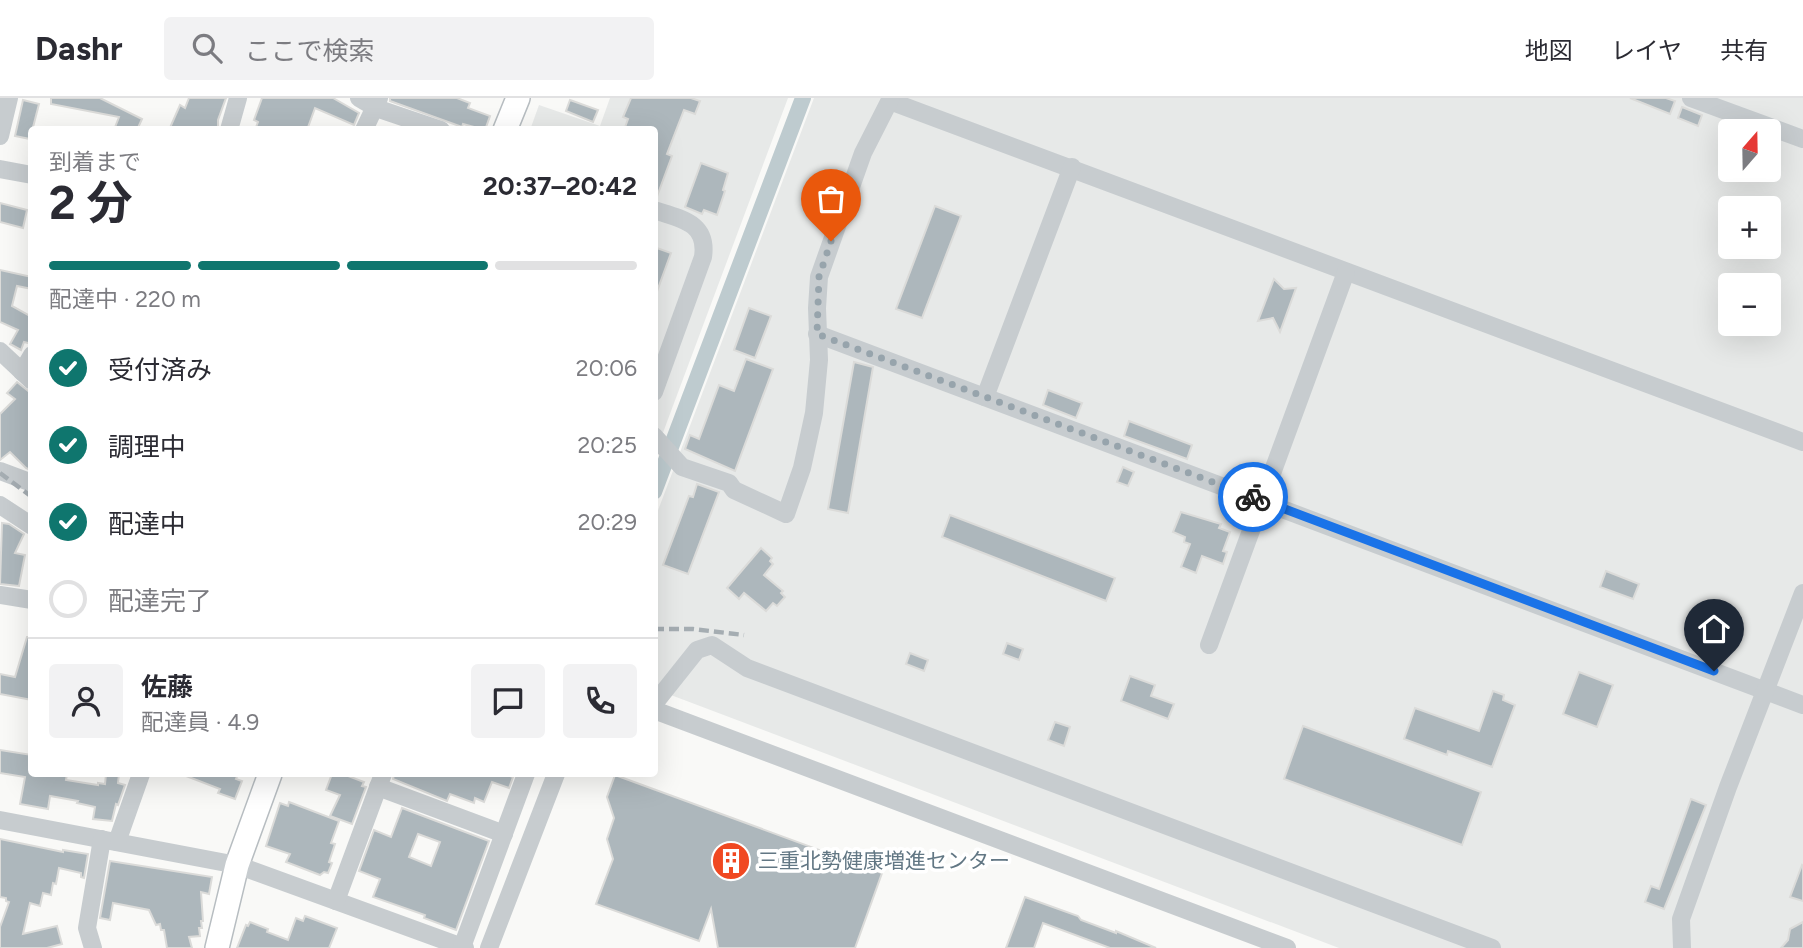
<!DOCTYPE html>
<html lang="ja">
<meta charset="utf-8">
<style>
body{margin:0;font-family:Figtree,"Noto Sans JP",sans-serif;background:#f2f2f3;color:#2b2b33;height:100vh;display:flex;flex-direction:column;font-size:26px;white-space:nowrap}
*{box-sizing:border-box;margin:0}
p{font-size:23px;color:#7c7c81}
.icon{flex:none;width:38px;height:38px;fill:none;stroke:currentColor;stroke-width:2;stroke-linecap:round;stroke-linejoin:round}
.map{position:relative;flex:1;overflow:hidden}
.side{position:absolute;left:28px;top:28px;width:630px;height:651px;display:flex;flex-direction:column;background:#fff;border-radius:7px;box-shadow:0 7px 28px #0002}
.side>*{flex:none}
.needle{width:46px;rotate:20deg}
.controls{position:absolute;left:1718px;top:21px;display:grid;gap:14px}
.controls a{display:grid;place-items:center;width:63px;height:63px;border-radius:7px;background:#fff;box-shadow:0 7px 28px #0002;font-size:35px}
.pin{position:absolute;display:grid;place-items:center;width:60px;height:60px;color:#fff;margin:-72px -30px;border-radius:50% 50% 50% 0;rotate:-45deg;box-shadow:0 0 7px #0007}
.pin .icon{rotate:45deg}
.courier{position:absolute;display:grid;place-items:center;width:70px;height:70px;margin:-35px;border:5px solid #1a73e8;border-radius:50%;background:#fff;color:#222;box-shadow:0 2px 9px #0007}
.headline em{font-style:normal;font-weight:700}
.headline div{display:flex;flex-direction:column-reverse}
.headline{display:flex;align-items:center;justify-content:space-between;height:119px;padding:0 21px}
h1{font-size:46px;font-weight:700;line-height:52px}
.bar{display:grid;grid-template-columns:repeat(4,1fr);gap:10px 7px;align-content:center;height:84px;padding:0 21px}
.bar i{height:9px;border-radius:5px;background:#e1e1e2}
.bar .on{background:#0f766e}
.bar p{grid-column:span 4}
.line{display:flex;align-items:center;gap:18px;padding:0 21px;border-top:2px solid #e1e1e2}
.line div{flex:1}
.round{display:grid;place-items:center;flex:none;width:74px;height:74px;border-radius:7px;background:#f2f2f3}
ol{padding:0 21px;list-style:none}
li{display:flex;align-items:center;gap:21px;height:77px}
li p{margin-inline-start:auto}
li .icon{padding:7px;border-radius:50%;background:#0f766e;color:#fff;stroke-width:4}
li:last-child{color:#7c7c81}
li i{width:38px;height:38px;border:4px solid #e1e1e2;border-radius:50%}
header{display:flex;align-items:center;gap:42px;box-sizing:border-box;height:98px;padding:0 35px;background:#fff;border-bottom:2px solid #e1e1e2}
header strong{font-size:33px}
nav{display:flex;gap:38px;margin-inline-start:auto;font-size:24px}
.search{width:490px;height:63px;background:#f2f2f3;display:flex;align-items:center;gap:18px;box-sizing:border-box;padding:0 24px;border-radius:7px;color:#7c7c81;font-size:26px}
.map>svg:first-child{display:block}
</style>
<header>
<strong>Dashr</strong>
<div class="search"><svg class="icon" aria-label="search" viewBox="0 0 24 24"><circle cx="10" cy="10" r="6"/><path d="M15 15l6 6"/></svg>ここで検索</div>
<nav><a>地図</a><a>レイヤ</a><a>共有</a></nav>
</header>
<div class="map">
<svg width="1803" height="850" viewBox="0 0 1803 850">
<rect width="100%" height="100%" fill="#f9f9f7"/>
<g fill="#e7e9e8" fill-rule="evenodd">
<polygon points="610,0 788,0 655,356 654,32 530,32 539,7 600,28"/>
<path d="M814,0h989v850h-464l-684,-259 -1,-168zM1731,33h38v39h-38zM1731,110h38v39h-38zM1731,187h38v39h-38z"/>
</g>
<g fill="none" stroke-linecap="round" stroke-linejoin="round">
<polyline stroke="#becbcf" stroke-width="16" points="654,394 803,0"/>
</g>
<g fill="#adb7bc" stroke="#dbdbd9" stroke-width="2" fill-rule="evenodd">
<polygon points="51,0 100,0 142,21 137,32 114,32 119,19 51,6"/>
<polygon points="189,0 226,0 218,22 218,32 169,32 180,7 185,10"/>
<polygon points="262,0 333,0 359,15 354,27 315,10 307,32 255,32 258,24 254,22"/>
<polygon points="390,0 457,0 470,5 468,10 490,18 485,32 463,26 462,29 390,3"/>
<polygon points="631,0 691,0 700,3 695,16 684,12 667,56 672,58 656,101 654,32 624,32 628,21 623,19"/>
<polygon points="1630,0 1666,0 1675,3 1670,16"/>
<polygon points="23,2 39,6 30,41 15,38"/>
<polygon points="570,2 598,12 593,24 566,13"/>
<polygon points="1682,9 1702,17 1698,28 1678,20"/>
<polygon points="701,65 728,75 723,92 725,93 717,117 704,112 702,116 685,109"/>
<polygon points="0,105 27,112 23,130 0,124"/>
<polygon points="935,108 961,118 922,220 896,211"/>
<polygon points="654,149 671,155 656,196 654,196"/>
<polygon points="0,172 32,179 32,191 17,188 12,208 32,219 32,246 24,244 21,252 10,246 18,232 0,224"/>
<polygon points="1274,181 1284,191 1296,190 1280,234 1273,220 1258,223"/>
<polygon points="749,210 771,218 755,260 734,252"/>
<polygon points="746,261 773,271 735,373 685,351 690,337 699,341 719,287 734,293"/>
<polygon points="854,264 873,269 848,415 828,411"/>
<polygon points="17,284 32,296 32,373 26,370 10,354 0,362 0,316 15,301 7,295"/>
<polygon points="1048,292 1082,305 1076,320 1043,307"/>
<polygon points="1129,323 1192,347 1187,361 1124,338"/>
<polygon points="1123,369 1134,374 1128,388 1117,384"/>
<polygon points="697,386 719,394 688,476 663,467 689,398 693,399"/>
<polygon points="1181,414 1221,426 1219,430 1230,434 1223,453 1227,454 1223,466 1202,458 1196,475 1181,469 1190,446 1184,444 1185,439 1173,434"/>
<polygon points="950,417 1115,480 1106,503 942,439"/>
<polygon points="2,425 9,426 24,436 15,455 25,457 19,488 0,486"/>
<polygon points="761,450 772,460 770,463 773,466 764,477 783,493 781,495 785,499 777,508 773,505 766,513 744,495 739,501 727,490"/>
<polygon points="1606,473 1639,486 1633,501 1600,489"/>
<polygon points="1695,508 1726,520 1721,534 1689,523"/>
<polygon points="27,539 32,539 32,602 0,596 0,576 15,579"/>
<polygon points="1007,545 1023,551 1019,562 1003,556"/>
<polygon points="910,555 928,562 924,573 906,566"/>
<polygon points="1579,574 1613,587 1597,629 1563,616"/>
<polygon points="1130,578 1155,587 1151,598 1174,606 1168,621 1121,603"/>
<polygon points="1493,593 1504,597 1503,602 1515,607 1492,669 1448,653 1447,657 1404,641 1415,610 1479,633"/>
<polygon points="1055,624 1070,629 1064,648 1048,642"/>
<polygon points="1303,628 1481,694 1462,747 1284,681"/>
<polygon points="0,652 32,657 32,676 67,676 66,682 98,687 98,685 105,686 106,676 119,676 118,685 125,687 118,707 116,706 112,723 93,721 95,709 77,705 78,703 50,698 48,711 20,706 25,679 0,675"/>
<polygon points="181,676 238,676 236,681 242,683 235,701 218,695 220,691"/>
<polygon points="332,676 349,676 348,678 364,684 362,688 366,689 352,726 330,718 340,697 326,692"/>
<polygon points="394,676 505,676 513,679 509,690 492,684 484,704 475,700 474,705 450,696 447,703 393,681"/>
<polygon points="615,677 882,775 855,850 718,850 711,811 699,843 596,806 613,761 607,741 614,720 607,699"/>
<polygon points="1691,701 1706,707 1664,811 1645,804 1651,788 1659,791"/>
<polygon points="289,704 339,723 331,745 335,746 329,764 332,765 328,775 324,774 320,777 286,764 290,756 266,748 280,705 288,708"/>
<path d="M402,710l87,33 -33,89 -32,-12 1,-3 -52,-18 7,-18 -21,-8 15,-41 17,7zM418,736l22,8 -9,24 -22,-9z"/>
<polygon points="0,741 63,754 63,752 88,756 84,780 81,779 81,775 59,770 56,786 53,785 51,797 43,795 40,808 30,805 23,836 57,828 62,846 47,850 0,850 0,829 9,804 6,803 6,800 0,799"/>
<polygon points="110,763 212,779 209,796 201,794 203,823 201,823 202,830 199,830 200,838 189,839 192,850 167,850 164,832 161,832 160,826 156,827 149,812 113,805 110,822 100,820"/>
<polygon points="1802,767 1803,768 1803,803 1790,799"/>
<polygon points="1025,799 1078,818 1081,822 1116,835 1116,833 1156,850 1110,850 1043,825 1034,850 1006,850"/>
<polygon points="305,818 337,830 329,850 237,850 246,827 248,828 250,824 268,831 267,834 288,842 296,820 303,823"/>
<polygon points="1803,824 1803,850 1781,850 1788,842 1790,831"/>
</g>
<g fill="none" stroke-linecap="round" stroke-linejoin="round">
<g stroke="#b7bdc1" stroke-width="26">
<g id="major">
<polyline points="505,32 518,0"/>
<polyline points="217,850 237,767 270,676"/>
</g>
</g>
<g stroke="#c7cccf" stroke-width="18">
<polyline points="359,0 376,10 441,32"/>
<polyline points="1691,0 1803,41"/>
<polyline points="890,3 1803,344"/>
<polyline points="229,32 238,0"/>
<polyline points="364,32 379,0"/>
<polyline points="0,38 9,0"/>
<polyline points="0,71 32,77"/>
<path d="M654,112c28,9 54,13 49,47l-49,135"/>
<polyline points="817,236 1803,607"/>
<polyline points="0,253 32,283"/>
<polyline points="22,274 32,257"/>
<polyline points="985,299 1072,69"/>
<polyline points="654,338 682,369 729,385 734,392 786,416 802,370 814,315 819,262 817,210 819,179 863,55 891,0"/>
<polyline points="0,373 32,385"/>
<polyline points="0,407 32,428"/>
<polyline points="0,497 32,502"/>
<polyline points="1209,547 1346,174"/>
<polyline points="654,606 697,552 712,547 747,570 1492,850"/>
<polyline points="654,612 1287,850"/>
<polyline points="378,689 504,736"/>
<polyline points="0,722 237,767 465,850"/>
<polyline points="117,744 141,676"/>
<polyline points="336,803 383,676"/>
<polyline points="462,849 526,676"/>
<polyline points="93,850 87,830 102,741"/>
<polyline points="489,850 556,676"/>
<polyline points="1682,850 1681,821 1728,689 1803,495"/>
</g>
<use href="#major" stroke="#fff" stroke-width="23"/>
<g stroke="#a5adb2" stroke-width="4.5" stroke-dasharray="10 5" stroke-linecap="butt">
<polyline points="0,375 32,399"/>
<polyline points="654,531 693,531 744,537"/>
</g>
</g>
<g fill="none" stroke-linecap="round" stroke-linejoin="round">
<polyline stroke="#97a4ac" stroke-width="7" stroke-dasharray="0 12.6" points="831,143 819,179 817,236 1253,399"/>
<polyline stroke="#1a73e8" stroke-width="9" points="1253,399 1714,573"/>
</g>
<defs>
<g id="building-disc" transform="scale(2.0125)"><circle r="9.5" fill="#f04821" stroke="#fff"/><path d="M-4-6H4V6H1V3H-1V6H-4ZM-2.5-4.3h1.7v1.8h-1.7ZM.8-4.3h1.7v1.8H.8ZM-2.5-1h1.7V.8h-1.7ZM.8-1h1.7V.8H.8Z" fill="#fff"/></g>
</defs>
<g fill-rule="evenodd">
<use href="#building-disc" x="731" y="763"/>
</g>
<g text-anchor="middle" stroke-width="7" stroke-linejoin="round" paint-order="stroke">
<g font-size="21" fill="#627784" stroke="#fff" text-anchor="start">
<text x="758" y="770">三重北勢健康増進センター</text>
</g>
</g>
</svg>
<div class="controls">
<a><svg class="needle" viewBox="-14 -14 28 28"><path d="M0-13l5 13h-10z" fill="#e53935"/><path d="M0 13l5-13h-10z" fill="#7c7c81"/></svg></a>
<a>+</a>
<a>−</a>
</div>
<div class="pin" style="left:831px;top:143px;background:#ea580c"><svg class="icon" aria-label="bag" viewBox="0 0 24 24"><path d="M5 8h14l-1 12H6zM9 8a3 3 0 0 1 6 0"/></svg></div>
<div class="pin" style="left:1714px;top:573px;background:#1f2937"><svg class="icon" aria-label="home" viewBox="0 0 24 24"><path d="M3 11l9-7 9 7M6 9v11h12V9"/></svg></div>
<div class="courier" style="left:1253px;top:399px"><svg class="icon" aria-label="bike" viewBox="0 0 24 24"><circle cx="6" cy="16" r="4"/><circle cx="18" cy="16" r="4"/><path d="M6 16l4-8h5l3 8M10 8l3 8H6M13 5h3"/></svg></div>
<section class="side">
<div class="headline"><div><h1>2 分</h1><p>到着まで</p></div><em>20:37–20:42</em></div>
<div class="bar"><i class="on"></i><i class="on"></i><i class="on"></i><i></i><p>配達中 · 220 m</p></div>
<ol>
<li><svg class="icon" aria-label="check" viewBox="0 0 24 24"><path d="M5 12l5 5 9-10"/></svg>受付済み<p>20:06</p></li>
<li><svg class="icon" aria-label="check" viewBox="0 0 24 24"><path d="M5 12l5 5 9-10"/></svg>調理中<p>20:25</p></li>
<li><svg class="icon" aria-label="check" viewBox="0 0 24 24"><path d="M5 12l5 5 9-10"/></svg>配達中<p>20:29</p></li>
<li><i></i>配達完了</li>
</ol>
<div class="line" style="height:126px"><a class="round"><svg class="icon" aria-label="person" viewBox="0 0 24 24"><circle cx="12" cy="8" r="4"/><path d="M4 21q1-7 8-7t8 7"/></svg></a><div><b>佐藤</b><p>配達員 · 4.9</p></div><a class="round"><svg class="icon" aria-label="chat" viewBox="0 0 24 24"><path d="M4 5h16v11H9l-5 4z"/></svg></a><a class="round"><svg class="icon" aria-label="phone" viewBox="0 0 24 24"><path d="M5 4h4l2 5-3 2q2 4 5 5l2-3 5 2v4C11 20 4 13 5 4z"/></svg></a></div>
</section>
</div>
